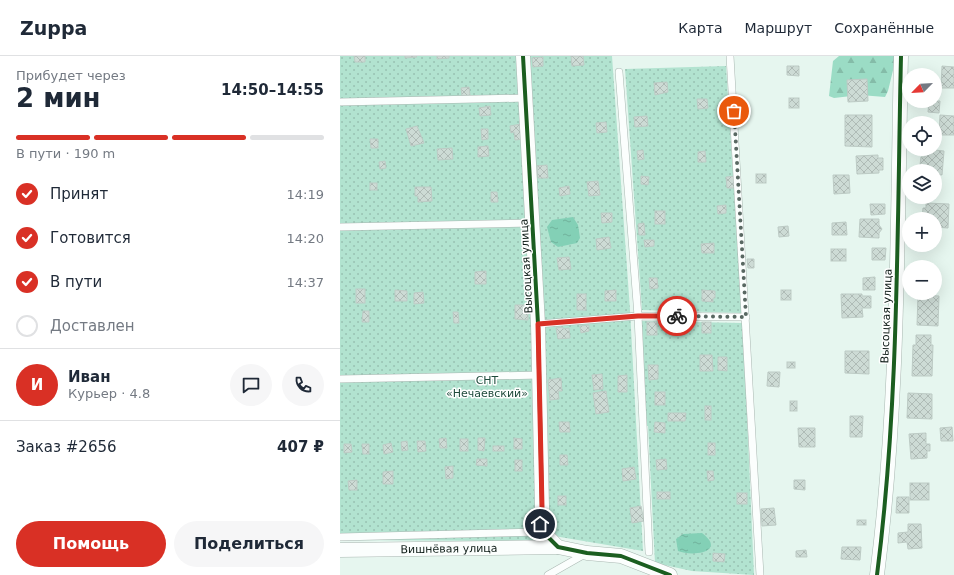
<!DOCTYPE html>
<html lang="ru">
<meta charset="utf-8">
<style>
body{margin:0;font-family:"DejaVu Sans",sans-serif;background:#f6f6f7;color:#1f2937;height:100vh;display:flex;flex-direction:column;font-size:15px;white-space:nowrap}
*{box-sizing:border-box;margin:0}
p{font-size:13px;color:#747a83}
.icon{flex:none;width:22px;height:22px;fill:none;stroke:currentColor;stroke-width:2;stroke-linecap:round;stroke-linejoin:round}
.map{position:relative;flex:1;overflow:hidden}
.panel{display:flex;flex-direction:column;background:#fff;width:340px}
.panel>*{flex:none}
.needle{width:26px;rotate:246deg}
.buttons{position:absolute;left:562px;top:12px;display:grid;gap:8px}
.buttons a{display:grid;place-items:center;width:40px;height:40px;border-radius:50%;background:#fff;box-shadow:0 4px 16px #0002;font-size:20px}
.pin{position:absolute;display:grid;place-items:center;width:34px;height:34px;color:#fff;margin:-17px;border:2px solid #fff;border-radius:50%;box-shadow:0 1px 4px #0007}
.courier{position:absolute;display:grid;place-items:center;width:40px;height:40px;margin:-20px;border:3px solid #d93025;border-radius:50%;background:#fff;color:#222;box-shadow:0 1px 5px #0007}
.summary em{font-style:normal;font-weight:700}
.summary div{display:flex;flex-direction:column-reverse}
.summary{display:flex;align-items:center;justify-content:space-between;height:68px;padding:0 16px}
h1{font-size:26px;font-weight:700;line-height:30px}
.bar{display:grid;grid-template-columns:repeat(4,1fr);gap:6px 4px;align-content:center;height:48px;padding:0 16px}
.bar i{height:5px;border-radius:3px;background:#e0e1e3}
.bar .active{background:#d93025}
.bar p{grid-column:span 4}
.line{display:flex;align-items:center;gap:10px;padding:0 16px;border-top:1px solid #e0e1e3}
.line div{flex:1}
.round{display:grid;place-items:center;flex:none;width:42px;height:42px;border-radius:21px;background:#f6f6f7}
ol{padding:0 16px;list-style:none}
li{display:flex;align-items:center;gap:12px;height:44px}
li p{margin-inline-start:auto}
li .icon{padding:4px;border-radius:50%;background:#d93025;color:#fff;stroke-width:4}
li:last-child{color:#747a83}
li i{width:22px;height:22px;border:2px solid #e0e1e3;border-radius:50%}
.button{display:flex;gap:8px;margin-top:auto;padding:8px 16px}
.button a{flex:1;height:46px;border-radius:24px;background:#d93025;color:#fff;font-size:16px;font-weight:700;line-height:46px;text-align:center}
.button a+a{background:#f6f6f7;color:#1f2937}
header{display:flex;align-items:center;gap:24px;box-sizing:border-box;height:56px;padding:0 20px;background:#fff;border-bottom:1px solid #e0e1e3}
header strong{font-size:19px}
nav{display:flex;gap:22px;margin-inline-start:auto;font-size:14px}
main{display:flex;flex:1;min-height:0}
.map>svg:first-child{display:block}
</style>
<header>
<strong>Zuppa</strong>
<nav><a>Карта</a><a>Маршрут</a><a>Сохранённые</a></nav>
</header>
<main>
<section class="panel">
<div class="summary"><div><h1>2 мин</h1><p>Прибудет через</p></div><em>14:50–14:55</em></div>
<div class="bar"><i class="active"></i><i class="active"></i><i class="active"></i><i></i><p>В пути · 190 m</p></div>
<ol>
<li><svg class="icon" aria-label="check" viewBox="0 0 24 24"><path d="M5 12l5 5 9-10"/></svg>Принят<p>14:19</p></li>
<li><svg class="icon" aria-label="check" viewBox="0 0 24 24"><path d="M5 12l5 5 9-10"/></svg>Готовится<p>14:20</p></li>
<li><svg class="icon" aria-label="check" viewBox="0 0 24 24"><path d="M5 12l5 5 9-10"/></svg>В пути<p>14:37</p></li>
<li><i></i>Доставлен</li>
</ol>
<div class="line" style="height:72px"><b class="round" style="background:#d93025;color:#fff">И</b><div><b>Иван</b><p>Курьер · 4.8</p></div><a class="round"><svg class="icon" aria-label="chat" viewBox="0 0 24 24"><path d="M4 5h16v11H9l-5 4z"/></svg></a><a class="round"><svg class="icon" aria-label="phone" viewBox="0 0 24 24"><path d="M5 4h4l2 5-3 2q2 4 5 5l2-3 5 2v4C11 20 4 13 5 4z"/></svg></a></div>
<div class="line" style="height:52px"><div>Заказ #2656</div><b>407 ₽</b></div>
<div class="button"><a>Помощь</a><a>Поделиться</a></div>
</section>
<div class="map">
<svg width="614" height="519" viewBox="0 0 614 519">
<defs>
<pattern id="grass-dots" width="8" height="8" patternUnits="userSpaceOnUse"><rect width="8" height="8" fill="#b2e3d0"/><path d="M2 2h.1M6 6h.1" fill="none" stroke="#98c2b2" stroke-width="1.8" stroke-linecap="round"/></pattern>
<pattern id="forest-firs" width="22" height="20" patternUnits="userSpaceOnUse"><rect width="22" height="20" fill="#9bdcc5"/><path d="M5 1l3.5 6h-7zM16 11l3.5 6h-7z" fill="#84bca8"/></pattern>
<pattern id="water-ripples" width="26" height="14" patternUnits="userSpaceOnUse"><rect width="26" height="14" fill="#83d0b6"/><path d="M2 4q2-2 4 0t4 0M15 11q2-2 4 0t4 0" fill="none" stroke="#70b29c"/></pattern>
<pattern id="building-cross-hatch" width="8" height="8" patternUnits="userSpaceOnUse"><rect width="8" height="8" fill="#cddbd5"/><path d="M0 0l8 8M0 8l8-8" fill="none" stroke="#afbbb6"/></pattern>
</defs>
<rect width="100%" height="100%" fill="#e6f6ef"/>
<g fill="url(#grass-dots)">
<polygon points="0,0 272,0 290,254 303,495 208,479 190,485 0,484"/>
<polygon points="386,10 402,257 302,254 285,13"/>
<polygon points="301,265 403,267 414,519 352,515 315,507 308,370 306,370"/>
</g>
<polygon fill="url(#forest-firs)" points="499,0 555,0 556,2 548,35 545,41 520,39 494,42 489,40 493,5"/>
<g fill="url(#water-ripples)">
<polygon points="233,161 238,169 240,182 237,187 218,191 211,186 207,171 212,164"/>
<path d="M362,477c25,19 -9,24 -24,18l-2,-12 7,-5z"/>
</g>
<g fill="url(#building-cross-hatch)" stroke="#bdcbc5">
<polygon points="14,0 25,0 25,6 15,6"/>
<polygon points="65,0 76,0 77,1 65,2"/>
<polygon points="97,0 109,0 109,2 97,3"/>
<polygon points="231,0 243,0 244,9 232,10"/>
<polygon points="203,1 203,10 193,11 192,2"/>
<polygon points="447,10 459,10 459,20 447,19"/>
<polygon points="602,10 614,11 614,32 601,32"/>
<polygon points="527,23 528,45 508,46 507,24"/>
<polygon points="327,26 328,36 315,39 314,27"/>
<rect x="595" y="26" width="4" height="11"/>
<polygon points="129,31 130,39 122,40 121,32"/>
<rect x="449" y="42" width="10" height="10"/>
<polygon points="357,43 367,43 368,52 358,53"/>
<polygon points="589,45 600,45 599,57 588,56"/>
<polygon points="150,50 151,59 140,60 139,52"/>
<polygon points="505,59 532,59 532,91 505,90"/>
<polygon points="600,59 614,60 614,79 599,79"/>
<polygon points="307,60 308,70 295,71 294,61"/>
<polygon points="266,66 267,76 257,77 256,67"/>
<polygon points="181,68 184,83 175,84 174,76 171,77 170,70"/>
<polygon points="77,70 84,87 71,90 66,73"/>
<polygon points="141,73 148,73 148,83 142,84"/>
<polygon points="30,83 38,83 38,92 31,92"/>
<polygon points="148,90 149,100 138,101 138,91"/>
<polygon points="112,92 113,103 98,104 97,93"/>
<polygon points="585,93 604,95 602,119 595,118 595,115 583,115 584,109 580,109 581,101 585,101"/>
<polygon points="303,94 304,103 298,104 297,95"/>
<polygon points="365,95 366,106 358,106 358,96"/>
<polygon points="538,99 538,102 543,102 543,114 539,114 539,117 517,118 516,100"/>
<polygon points="45,105 46,112 40,113 39,106"/>
<polygon points="207,109 208,122 198,122 197,110"/>
<rect x="416" y="118" width="10" height="9"/>
<polygon points="493,119 509,119 510,137 494,138"/>
<polygon points="301,120 309,121 308,129 301,128"/>
<polygon points="397,120 397,132 387,132 386,121"/>
<polygon points="258,125 260,139 249,140 247,126"/>
<rect x="30" y="127" width="7" height="7"/>
<polygon points="229,130 230,138 220,140 219,132"/>
<polygon points="75,131 91,131 92,145 78,146 78,140 75,140"/>
<polygon points="151,136 157,136 158,146 151,146"/>
<polygon points="586,147 609,148 608,172 595,171 595,163 582,163 583,152 586,152"/>
<polygon points="530,148 545,148 545,158 531,159"/>
<polygon points="386,149 386,157 378,158 377,150"/>
<rect x="315" y="155" width="10" height="13"/>
<polygon points="261,157 272,157 272,166 262,167"/>
<polygon points="520,163 539,163 539,169 542,173 539,177 539,182 519,181"/>
<polygon points="506,166 507,179 492,179 492,167"/>
<polygon points="304,167 305,179 299,179 298,168"/>
<polygon points="448,170 449,180 439,181 438,171"/>
<polygon points="269,181 271,192 257,194 256,183"/>
<polygon points="304,184 314,184 314,190 305,191"/>
<polygon points="374,187 374,197 362,197 361,188"/>
<polygon points="532,192 546,192 545,204 532,204"/>
<rect x="491" y="193" width="15" height="12"/>
<polygon points="229,201 231,213 219,214 217,202"/>
<polygon points="407,203 414,203 414,212 408,212"/>
<polygon points="146,215 146,228 135,228 135,216"/>
<polygon points="535,221 535,234 523,234 523,222"/>
<polygon points="309,222 317,222 318,232 310,233"/>
<rect x="16" y="233" width="9" height="14"/>
<polygon points="55,234 67,235 67,245 55,245"/>
<polygon points="276,234 276,245 265,245 265,235"/>
<polygon points="362,234 375,235 375,242 373,242 373,246 362,245"/>
<rect x="441" y="234" width="10" height="10"/>
<polygon points="83,236 84,247 74,248 74,237"/>
<rect x="237" y="238" width="9" height="16"/>
<polygon points="501,238 522,238 522,240 531,240 531,252 522,252 523,261 502,262"/>
<polygon points="578,239 599,240 598,270 577,269"/>
<polygon points="175,249 188,249 188,264 175,263"/>
<polygon points="23,255 29,255 29,266 22,266"/>
<polygon points="113,256 118,256 119,267 114,267"/>
<rect x="307" y="266" width="10" height="13"/>
<rect x="362" y="266" width="9" height="11"/>
<polygon points="249,269 249,275 241,277 240,270"/>
<polygon points="223,271 223,273 229,272 230,282 218,283 216,272"/>
<polygon points="576,279 591,279 591,289 593,289 592,320 572,320 573,289 576,289"/>
<polygon points="505,295 529,295 529,318 505,317"/>
<polygon points="360,299 372,299 373,315 360,315"/>
<polygon points="378,301 387,301 387,315 378,314"/>
<rect x="447" y="306" width="8" height="6"/>
<polygon points="308,309 318,309 318,323 309,324"/>
<polygon points="428,316 440,316 439,331 427,330"/>
<polygon points="262,318 263,333 254,334 252,319"/>
<polygon points="287,319 287,336 278,336 278,320"/>
<polygon points="221,322 222,335 218,335 219,343 210,344 208,324"/>
<polygon points="266,335 269,356 256,358 253,337"/>
<rect x="315" y="336" width="10" height="13"/>
<polygon points="568,337 592,338 592,363 567,362"/>
<rect x="450" y="345" width="7" height="10"/>
<rect x="365" y="350" width="6" height="14"/>
<polygon points="328,357 346,357 345,365 328,365"/>
<polygon points="510,360 523,360 522,381 510,381"/>
<polygon points="219,366 229,366 230,376 220,376"/>
<polygon points="315,366 325,367 325,377 314,376"/>
<polygon points="612,371 613,385 601,385 600,372"/>
<polygon points="458,372 475,372 475,391 459,391"/>
<polygon points="586,377 586,388 590,388 590,395 587,395 587,402 571,403 569,378"/>
<polygon points="106,382 107,392 100,392 99,383"/>
<polygon points="138,382 145,382 144,395 138,394"/>
<polygon points="174,382 182,383 182,393 174,393"/>
<rect x="120" y="383" width="8" height="12"/>
<polygon points="67,385 68,394 62,395 61,386"/>
<polygon points="77,385 85,385 86,395 78,396"/>
<polygon points="51,387 53,396 44,398 43,389"/>
<rect x="368" y="387" width="7" height="12"/>
<polygon points="4,388 11,388 12,396 4,397"/>
<polygon points="22,388 29,388 29,398 23,398"/>
<rect x="153" y="390" width="11" height="5"/>
<polygon points="220,399 227,399 228,409 220,409"/>
<polygon points="137,403 147,403 147,410 136,409"/>
<polygon points="326,403 327,413 317,414 316,404"/>
<rect x="175" y="404" width="7" height="11"/>
<polygon points="113,410 113,422 106,423 105,411"/>
<polygon points="294,411 296,423 283,425 282,413"/>
<polygon points="53,415 53,428 43,428 43,416"/>
<polygon points="367,415 373,415 374,424 368,425"/>
<polygon points="17,424 17,434 9,434 8,425"/>
<polygon points="454,424 465,424 465,434 454,433"/>
<rect x="570" y="427" width="19" height="17"/>
<rect x="317" y="436" width="13" height="7"/>
<rect x="397" y="437" width="10" height="11"/>
<rect x="218" y="440" width="8" height="9"/>
<polygon points="557,441 569,441 569,457 556,457"/>
<polygon points="301,450 304,465 292,467 290,452"/>
<polygon points="434,452 436,469 422,470 421,453"/>
<rect x="517" y="464" width="9" height="5"/>
<polygon points="568,468 581,468 582,492 568,493 567,486 558,487 558,477 568,476"/>
<polygon points="502,491 521,491 520,504 501,503"/>
<polygon points="466,494 467,501 456,501 456,495"/>
<polygon points="373,497 385,498 384,506 373,505"/>
</g>
<g fill="none" stroke-linecap="round" stroke-linejoin="round">
<g stroke="#a9b7b1" stroke-width="8">
<g id="service">
<polyline points="390,0 420,519"/>
<polyline points="279,16 298,260 309,496"/>
<polyline points="0,46 186,42"/>
<polyline points="0,171 192,167"/>
<polyline points="198,268 298,260 406,261"/>
<polyline points="0,323 200,319"/>
<polyline points="0,481 203,476"/>
<polyline points="208,519 245,498"/>
</g>
</g>
<g stroke="#a9b7b1" stroke-width="15">
<g id="minor">
<polyline points="183,0 198,268 202,451 201,468 203,476 218,491 247,497 281,500 330,519"/>
<path id="s1" d="M0,494l218,-3"/>
<path d="M537,519c22,-172 20,-346 24,-519"/>
</g>
</g>
<use href="#service" stroke="#fbfefd" stroke-width="7"/>
<use href="#minor" stroke="#fbfefd" stroke-width="14"/>
<g stroke="#fff" stroke-width="6">
<g id="cycleway">
<polyline points="183,0 198,268 202,451 201,468 203,476 218,491 247,497 281,500 330,519"/>
<path d="M537,519c22,-172 20,-346 24,-519"/>
</g>
</g>
<use href="#cycleway" stroke="#1b5e20" stroke-width="4"/>
</g>
<g fill="none" stroke-linecap="round" stroke-linejoin="round">
<polyline stroke="#596862" stroke-width="4" stroke-dasharray="0 7.2" points="337,260 406,261 394,55"/>
<polyline stroke="#d93025" stroke-width="5" points="200,468 202,451 198,268 298,260 337,260"/>
</g>
<g text-anchor="middle" stroke-width="3" stroke-linejoin="round" paint-order="stroke">
<g font-size="11" fill="#0d1b16" stroke="#fff">
<text transform="translate(186 210) rotate(-93)" y="4">Высоцкая улица</text>
<text transform="translate(546 260) rotate(-88)" y="4">Высоцкая улица</text>
<text dy="4" stroke="none"><textPath href="#s1" startOffset="109">Вишнёвая улица</textPath></text>
</g>
<g font-size="11" fill="#1f4b3c" stroke="#fff">
<text x="147" y="328">СНТ<tspan x="147" dy="13">«Нечаевский»</tspan></text>
</g>
</g>
</svg>
<div class="buttons">
<a><svg class="needle" viewBox="-14 -14 28 28"><path d="M0-13l5 13h-10z" fill="#e53935"/><path d="M0 13l5-13h-10z" fill="#747a83"/></svg></a>
<a><svg class="icon" aria-label="locate" viewBox="0 0 24 24"><circle cx="12" cy="12" r="6"/><path d="M12 2v4M12 18v4M2 12h4M18 12h4"/></svg></a>
<a><svg class="icon" aria-label="layers" viewBox="0 0 24 24"><path d="M12 4l9 5-9 5-9-5zM3 14l9 5 9-5"/></svg></a>
<a>+</a>
<a>−</a>
</div>
<div class="pin" style="left:394px;top:55px;background:#ea580c"><svg class="icon" aria-label="bag" viewBox="0 0 24 24"><path d="M5 8h14l-1 12H6zM9 8a3 3 0 0 1 6 0"/></svg></div>
<div class="pin" style="left:200px;top:468px;background:#1f2937"><svg class="icon" aria-label="home" viewBox="0 0 24 24"><path d="M3 11l9-7 9 7M6 9v11h12V9"/></svg></div>
<div class="courier" style="left:337px;top:260px"><svg class="icon" aria-label="bike" viewBox="0 0 24 24"><circle cx="6" cy="16" r="4"/><circle cx="18" cy="16" r="4"/><path d="M6 16l4-8h5l3 8M10 8l3 8H6M13 5h3"/></svg></div>
</div>
</main>
